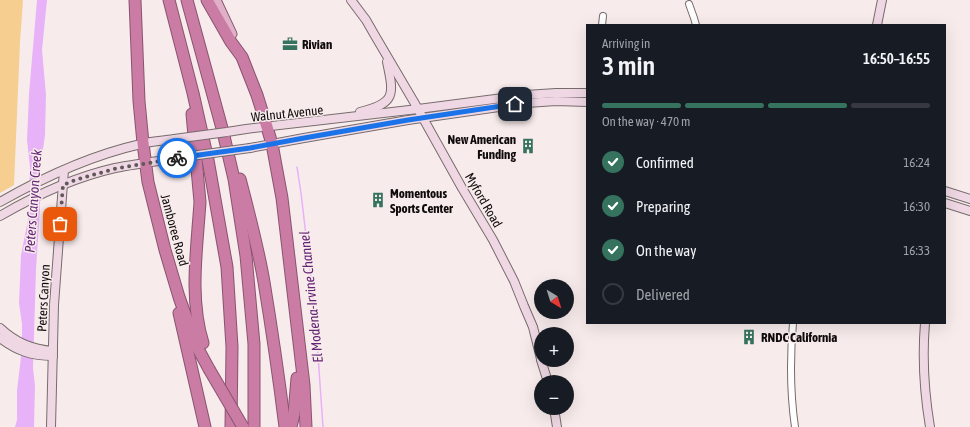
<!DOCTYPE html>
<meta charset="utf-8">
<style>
body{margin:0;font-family:"Asap Condensed",sans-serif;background:#242831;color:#f1f3f6;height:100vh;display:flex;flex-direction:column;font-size:15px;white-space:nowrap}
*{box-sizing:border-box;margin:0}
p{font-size:13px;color:#9ea1a6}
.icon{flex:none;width:22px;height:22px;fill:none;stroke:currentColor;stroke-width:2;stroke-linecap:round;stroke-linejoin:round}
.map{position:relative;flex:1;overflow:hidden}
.panel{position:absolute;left:586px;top:24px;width:360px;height:300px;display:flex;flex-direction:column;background:#171b24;border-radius:0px;box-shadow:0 4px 16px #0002}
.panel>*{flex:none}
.needle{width:26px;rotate:142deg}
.buttons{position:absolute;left:534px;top:279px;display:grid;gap:8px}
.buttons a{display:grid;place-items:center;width:40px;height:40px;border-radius:50%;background:#171b24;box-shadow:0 4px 16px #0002;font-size:20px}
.pin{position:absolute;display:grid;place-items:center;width:34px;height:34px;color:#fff;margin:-17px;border-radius:8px;box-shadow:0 2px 6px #0006}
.courier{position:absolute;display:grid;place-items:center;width:40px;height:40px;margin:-20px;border:3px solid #1a73e8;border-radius:50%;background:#fff;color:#222;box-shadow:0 1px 5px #0007}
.headline em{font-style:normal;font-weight:600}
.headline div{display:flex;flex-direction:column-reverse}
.headline{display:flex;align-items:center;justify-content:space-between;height:68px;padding:0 16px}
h1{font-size:26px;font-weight:600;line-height:30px}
.bar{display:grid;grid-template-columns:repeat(4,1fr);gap:6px 4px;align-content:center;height:48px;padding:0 16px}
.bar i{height:5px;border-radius:3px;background:#363941}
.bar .selected{background:#35735f}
.bar p{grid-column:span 4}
ol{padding:0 16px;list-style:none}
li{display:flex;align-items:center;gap:12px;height:44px}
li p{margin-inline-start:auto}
li .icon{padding:4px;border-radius:50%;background:#35735f;color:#fff;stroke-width:4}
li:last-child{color:#9ea1a6}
li i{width:22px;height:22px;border:2px solid #363941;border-radius:50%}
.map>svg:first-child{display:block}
</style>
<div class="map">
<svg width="970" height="427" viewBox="0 0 970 427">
<rect width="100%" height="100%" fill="#f8ebeb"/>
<polygon fill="#f5ce90" points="0,0 23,0 20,42 14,185 0,193"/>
<polygon fill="#e7b2f8" points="37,0 47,0 42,50 46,95 45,135 40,170 40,209 36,269 33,368 35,386 34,427 15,427 17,420 17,390 21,357 22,335 22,324 19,303 21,255 29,215 30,167 27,140 29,94"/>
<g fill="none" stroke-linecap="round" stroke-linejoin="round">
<polyline stroke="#e7b2f8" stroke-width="1.5" points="297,167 301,193 315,312 323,427"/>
<g stroke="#776c6c" stroke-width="8">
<g id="street">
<polyline points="689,4 694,18 696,25"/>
<polyline points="602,25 603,16"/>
<path d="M793,323c-3,35 -3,69 2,104"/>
</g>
</g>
<g stroke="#776c6c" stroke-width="10">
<g id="secondary">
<polyline points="351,0 366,20 374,34 414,102 462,188 493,240 514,281 524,306 533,327 541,359"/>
<polyline points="877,25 882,0"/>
<path d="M360,112c36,-9 34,-17 27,-50"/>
<polyline points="227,132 246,129 418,109 526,95 556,93 587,93"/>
<polyline points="250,148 304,138 408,120 527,103 556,101 587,102"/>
<polyline points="945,191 970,199"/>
<path d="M0,202c44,-25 92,-47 141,-58 11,-3 22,-3 33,-5"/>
<polyline points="945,203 970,211"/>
<path d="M0,216c36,-21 75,-39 115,-48 25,-5 51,-8 76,-12"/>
<path d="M925,323c-3,36 -1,68 5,104"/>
<path d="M0,328c16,15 32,21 53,23"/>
<path d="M0,338c17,13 32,18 53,18"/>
<polyline points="541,360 548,382"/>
<polyline points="554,408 557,427"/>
<polyline points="51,427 54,305 64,170"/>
</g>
</g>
<g stroke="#89546f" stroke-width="11">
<polyline id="primary" points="216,0 232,34"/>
</g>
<g stroke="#89546f" stroke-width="13">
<g id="highway">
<polyline points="135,0 139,101 143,143 148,182 165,250 179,297 196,345 209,369"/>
<polyline points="169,0 193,93 208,160 227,267 232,347 231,427"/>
<polyline points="187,0 223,132 234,179 246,256 254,344 254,427"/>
<polyline points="207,0 231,42 242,57 257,95 267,127 272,144 282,198 304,385 306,427"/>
<path d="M192,114l8,88c-3,47 -11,96 3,141"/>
<path d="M240,179c9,34 18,68 24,103 8,48 15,97 21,145"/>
<polyline points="179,313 205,427"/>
<polyline points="291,427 294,414 297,378"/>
</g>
</g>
<use href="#street" stroke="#fff" stroke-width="6"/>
<use href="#secondary" stroke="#efd8e4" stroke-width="8"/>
<use href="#primary" stroke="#e0b0c9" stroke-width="9"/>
<use href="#highway" stroke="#cb7ca5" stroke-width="11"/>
<g stroke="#776c6c" stroke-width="10" stroke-linecap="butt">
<g id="secondary-bridge">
<polyline points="174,139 227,132"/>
<polyline points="191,156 250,148"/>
</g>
</g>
<g stroke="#89546f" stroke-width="13" stroke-linecap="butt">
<polyline id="highway-bridge" points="209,369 243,427"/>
</g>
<use href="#secondary-bridge" stroke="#efd8e4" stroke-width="8"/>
<use href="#highway-bridge" stroke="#cb7ca5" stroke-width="11"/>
</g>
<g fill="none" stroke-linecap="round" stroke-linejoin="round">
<polyline stroke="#615959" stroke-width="4" stroke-dasharray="0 7.2" points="60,224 63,185 75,180 114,169 177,158"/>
<polyline stroke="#1a73e8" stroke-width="5" points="177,158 250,148 304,138 408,120 515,104"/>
</g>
<defs>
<g id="office-bare" transform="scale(1.2)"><path d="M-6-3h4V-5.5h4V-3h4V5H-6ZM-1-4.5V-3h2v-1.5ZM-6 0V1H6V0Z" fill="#35735f" stroke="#f8ebeb" stroke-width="2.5" paint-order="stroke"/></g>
<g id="building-bare" transform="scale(1.2)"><path d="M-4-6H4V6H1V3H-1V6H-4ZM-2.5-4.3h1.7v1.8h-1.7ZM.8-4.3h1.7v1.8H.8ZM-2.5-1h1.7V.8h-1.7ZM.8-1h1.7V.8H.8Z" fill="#35735f" stroke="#f8ebeb" stroke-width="2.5" paint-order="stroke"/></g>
</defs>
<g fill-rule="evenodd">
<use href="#office-bare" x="290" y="44"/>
<use href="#building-bare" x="528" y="146"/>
<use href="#building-bare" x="378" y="200"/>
<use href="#building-bare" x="749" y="337"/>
</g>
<g text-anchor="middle" stroke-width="3" stroke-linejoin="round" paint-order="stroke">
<g font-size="13" font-weight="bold" fill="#0f0b0b" stroke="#f8ebeb" text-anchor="start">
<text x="302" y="49">Rivian</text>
<text x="516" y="144" text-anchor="end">New American<tspan x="516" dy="15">Funding</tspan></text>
<text x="390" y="198">Momentous<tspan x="390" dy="15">Sports Center</tspan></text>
<text x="761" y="342">RNDC California</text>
</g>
<g font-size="13" fill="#0f0b0b" stroke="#f8ebeb">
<text transform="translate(287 113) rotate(-6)" y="5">Walnut Avenue</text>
<text transform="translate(484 200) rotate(60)" y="5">Myford Road</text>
<text transform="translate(175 230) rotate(75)" y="5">Jamboree Road</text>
<text transform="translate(43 298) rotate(-87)" y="5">Peters Canyon</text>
</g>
<g font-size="14" font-style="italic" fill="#632576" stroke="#f8ebeb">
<text transform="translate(33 201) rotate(-86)" y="5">Peters Canyon Creek</text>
<text transform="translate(311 297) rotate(-96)" y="5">El Modena-Irvine Channel</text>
</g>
</g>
</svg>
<div class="buttons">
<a><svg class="needle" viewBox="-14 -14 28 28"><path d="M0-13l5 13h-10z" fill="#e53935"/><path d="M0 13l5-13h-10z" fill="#9ea1a6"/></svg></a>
<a>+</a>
<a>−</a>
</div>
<div class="pin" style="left:60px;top:224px;background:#ea580c"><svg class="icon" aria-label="bag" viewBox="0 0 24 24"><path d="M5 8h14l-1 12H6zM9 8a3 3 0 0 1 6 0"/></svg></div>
<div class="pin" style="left:515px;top:104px;background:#1f2937"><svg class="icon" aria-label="home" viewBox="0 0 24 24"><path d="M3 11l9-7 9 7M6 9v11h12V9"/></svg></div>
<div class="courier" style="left:177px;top:158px"><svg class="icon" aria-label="bike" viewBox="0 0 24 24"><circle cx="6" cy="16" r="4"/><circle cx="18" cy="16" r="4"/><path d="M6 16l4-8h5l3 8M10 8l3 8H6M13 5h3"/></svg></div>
<section class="panel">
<div class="headline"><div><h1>3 min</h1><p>Arriving in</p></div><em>16:50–16:55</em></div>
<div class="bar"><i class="selected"></i><i class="selected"></i><i class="selected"></i><i></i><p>On the way · 470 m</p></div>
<ol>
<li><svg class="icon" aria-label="check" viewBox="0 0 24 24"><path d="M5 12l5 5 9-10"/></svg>Confirmed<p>16:24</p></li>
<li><svg class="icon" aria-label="check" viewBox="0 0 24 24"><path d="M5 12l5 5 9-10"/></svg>Preparing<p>16:30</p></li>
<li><svg class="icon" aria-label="check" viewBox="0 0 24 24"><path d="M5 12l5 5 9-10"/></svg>On the way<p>16:33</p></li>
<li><i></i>Delivered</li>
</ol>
</section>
</div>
